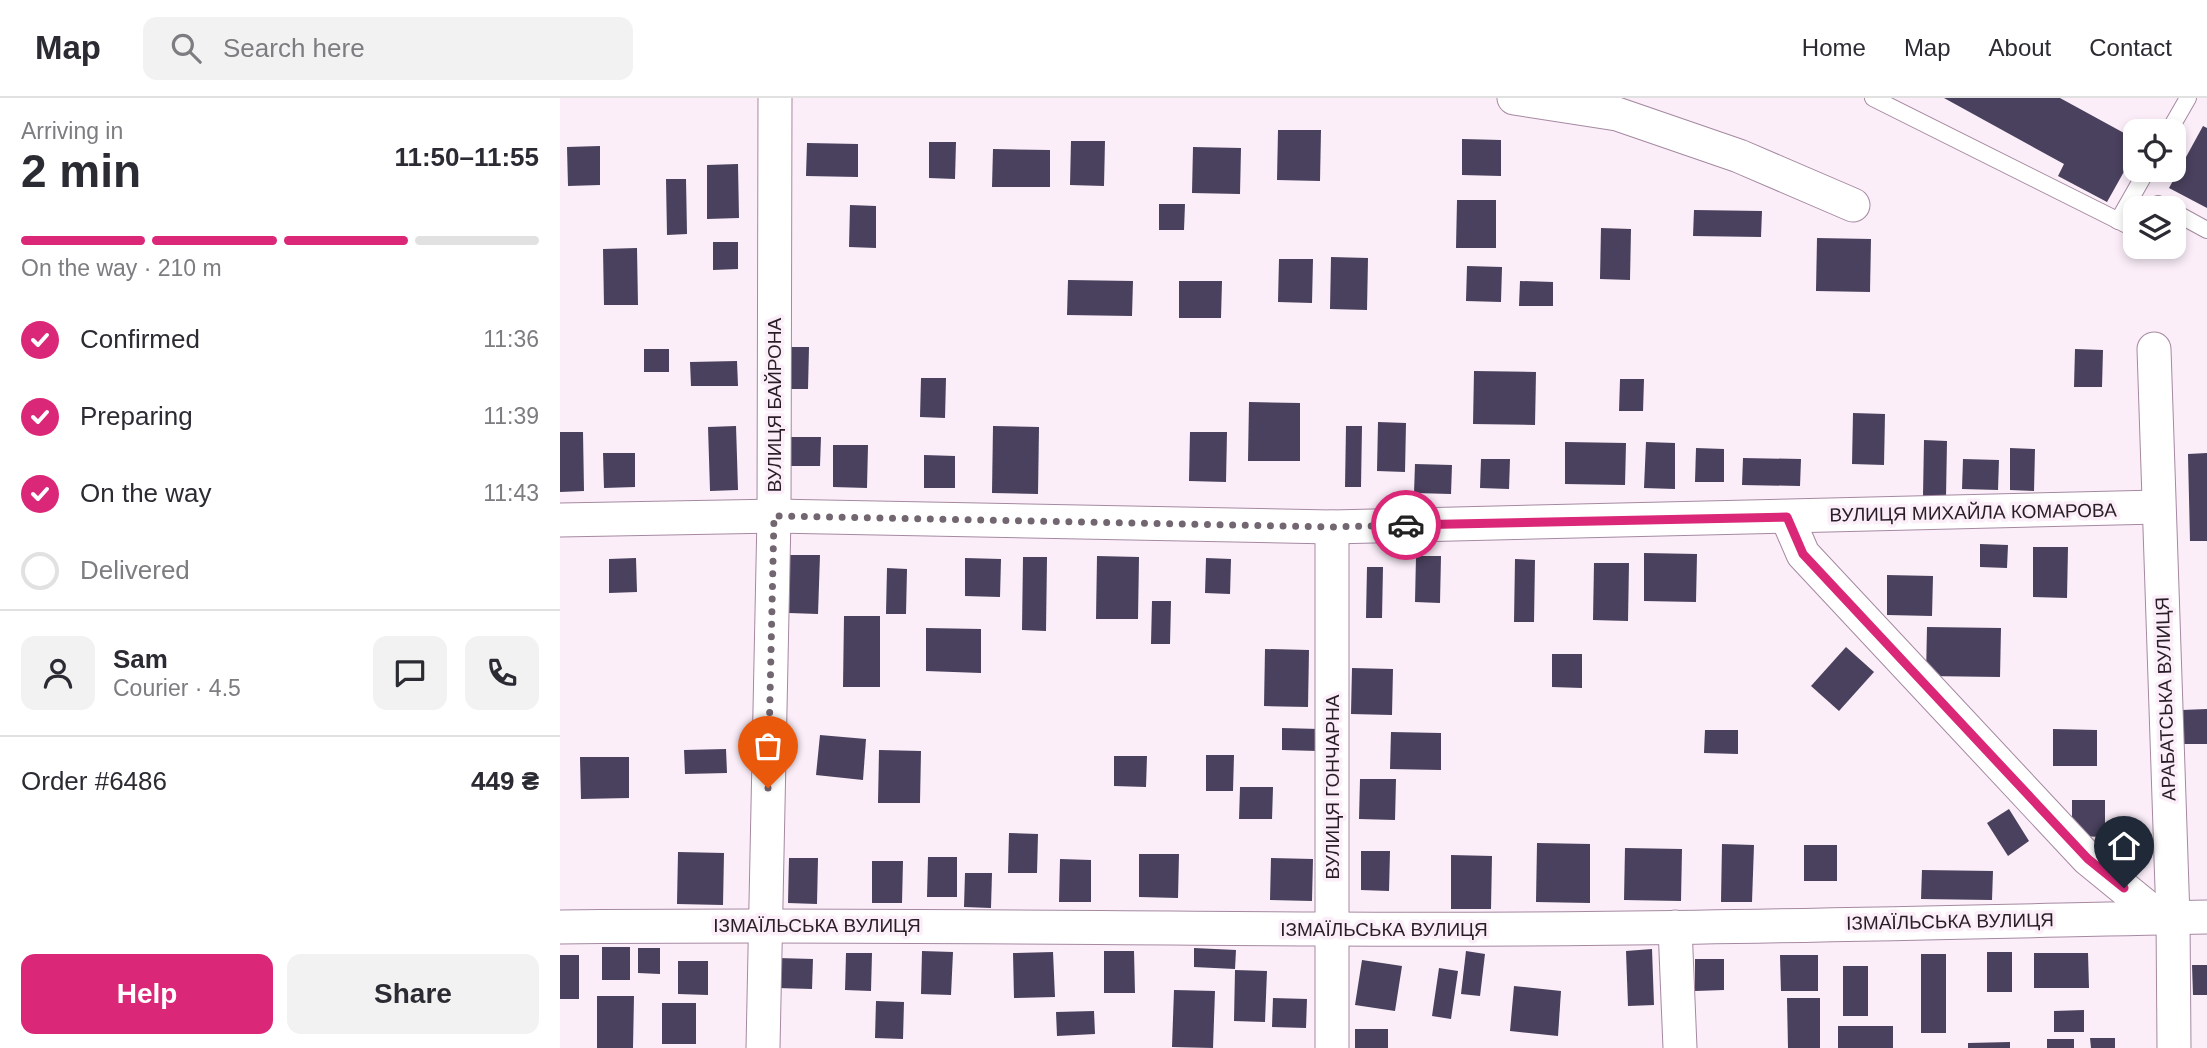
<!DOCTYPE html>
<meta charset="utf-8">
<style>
body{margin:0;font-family:Arial,sans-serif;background:#f2f2f3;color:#2b2b33;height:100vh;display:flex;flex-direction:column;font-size:26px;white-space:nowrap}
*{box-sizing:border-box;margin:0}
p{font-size:23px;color:#7c7c81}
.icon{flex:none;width:38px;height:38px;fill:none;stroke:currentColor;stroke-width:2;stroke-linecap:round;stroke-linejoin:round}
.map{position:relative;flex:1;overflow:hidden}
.panel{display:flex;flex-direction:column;background:#fff;width:560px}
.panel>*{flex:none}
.buttons{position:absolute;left:1563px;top:21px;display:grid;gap:14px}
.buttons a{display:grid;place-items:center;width:63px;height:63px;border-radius:14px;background:#fff;box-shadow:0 4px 10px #0003;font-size:35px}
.pin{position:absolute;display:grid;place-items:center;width:60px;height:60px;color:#fff;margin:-72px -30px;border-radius:50% 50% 50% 0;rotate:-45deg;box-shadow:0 0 7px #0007}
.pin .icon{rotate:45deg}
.courier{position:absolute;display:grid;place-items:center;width:70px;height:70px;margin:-35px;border:5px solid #db2777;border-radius:50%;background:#fff;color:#222;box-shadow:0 2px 9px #0007}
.overview em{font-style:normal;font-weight:600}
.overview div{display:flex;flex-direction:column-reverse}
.overview{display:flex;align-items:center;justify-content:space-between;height:119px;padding:0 21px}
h1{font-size:46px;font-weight:600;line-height:52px}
.bar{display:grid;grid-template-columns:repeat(4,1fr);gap:10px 7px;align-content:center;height:84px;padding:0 21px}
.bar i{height:9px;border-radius:5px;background:#e1e1e2}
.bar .active{background:#db2777}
.bar p{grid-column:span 4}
.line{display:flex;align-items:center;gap:18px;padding:0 21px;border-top:2px solid #e1e1e2}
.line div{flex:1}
.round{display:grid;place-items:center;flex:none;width:74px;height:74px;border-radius:14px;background:#f2f2f3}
ol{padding:0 21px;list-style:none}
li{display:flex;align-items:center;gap:21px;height:77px}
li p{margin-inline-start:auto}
li .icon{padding:7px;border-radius:50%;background:#db2777;color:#fff;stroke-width:4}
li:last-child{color:#7c7c81}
li i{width:38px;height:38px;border:4px solid #e1e1e2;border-radius:50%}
.action{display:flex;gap:14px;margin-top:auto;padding:14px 21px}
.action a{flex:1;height:80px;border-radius:14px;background:#db2777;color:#fff;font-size:28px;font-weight:600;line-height:80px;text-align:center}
.action a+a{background:#f2f2f3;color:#2b2b33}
header{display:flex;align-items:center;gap:42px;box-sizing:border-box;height:98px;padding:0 35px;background:#fff;border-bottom:2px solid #e1e1e2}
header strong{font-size:33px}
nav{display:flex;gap:38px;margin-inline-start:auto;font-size:24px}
.search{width:490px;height:63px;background:#f2f2f3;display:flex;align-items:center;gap:18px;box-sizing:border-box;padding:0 24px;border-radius:14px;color:#7c7c81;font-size:26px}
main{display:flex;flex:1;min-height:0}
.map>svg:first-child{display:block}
</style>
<header>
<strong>Map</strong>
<div class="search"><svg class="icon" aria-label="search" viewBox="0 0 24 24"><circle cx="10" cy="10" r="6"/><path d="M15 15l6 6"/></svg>Search here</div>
<nav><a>Home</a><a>Map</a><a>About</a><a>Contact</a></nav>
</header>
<main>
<section class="panel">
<div class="overview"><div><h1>2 min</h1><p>Arriving in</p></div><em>11:50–11:55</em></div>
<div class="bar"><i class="active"></i><i class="active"></i><i class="active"></i><i></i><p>On the way · 210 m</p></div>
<ol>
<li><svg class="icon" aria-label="check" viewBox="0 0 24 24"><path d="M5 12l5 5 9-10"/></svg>Confirmed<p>11:36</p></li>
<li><svg class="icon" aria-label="check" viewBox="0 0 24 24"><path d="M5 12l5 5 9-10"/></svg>Preparing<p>11:39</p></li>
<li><svg class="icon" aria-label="check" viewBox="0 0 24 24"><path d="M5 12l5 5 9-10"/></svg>On the way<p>11:43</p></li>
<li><i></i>Delivered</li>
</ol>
<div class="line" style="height:126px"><a class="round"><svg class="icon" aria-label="person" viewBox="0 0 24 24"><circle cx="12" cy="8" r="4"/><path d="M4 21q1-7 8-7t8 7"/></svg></a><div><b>Sam</b><p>Courier · 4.5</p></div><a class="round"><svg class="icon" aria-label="chat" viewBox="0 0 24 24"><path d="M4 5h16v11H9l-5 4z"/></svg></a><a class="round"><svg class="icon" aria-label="phone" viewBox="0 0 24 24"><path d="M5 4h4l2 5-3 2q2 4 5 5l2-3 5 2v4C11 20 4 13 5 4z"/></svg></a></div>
<div class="line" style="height:91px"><div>Order #6486</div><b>449 ₴</b></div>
<div class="action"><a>Help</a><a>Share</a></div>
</section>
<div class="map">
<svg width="1647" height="950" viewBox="0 0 1647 950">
<rect width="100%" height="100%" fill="#fbeef9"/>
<g fill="#49415d">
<polygon points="1384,0 1500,0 1575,41 1575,54 1547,104 1498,78 1504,66"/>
<polygon points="1643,28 1647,30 1647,110 1609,90"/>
<polygon points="718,32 761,32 760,83 717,82"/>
<polygon points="902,41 941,42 941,78 902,77"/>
<polygon points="511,43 545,43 544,88 510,87"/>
<polygon points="369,44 396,44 395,81 369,80"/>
<polygon points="247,45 298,46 298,79 246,78"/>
<polygon points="40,48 40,87 8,88 7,49"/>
<polygon points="633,49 681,50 680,96 632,95"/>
<polygon points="433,51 490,52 490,89 432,89"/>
<polygon points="178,66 179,120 147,121 147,67"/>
<polygon points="106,81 126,81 127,136 107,137"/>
<polygon points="897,102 936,102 936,150 896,150"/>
<polygon points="599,106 625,106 624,132 599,132"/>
<polygon points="290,107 316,108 316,150 289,149"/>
<polygon points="1134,112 1202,113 1201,139 1133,138"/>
<polygon points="1041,130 1071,131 1070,182 1040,181"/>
<polygon points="1257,140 1311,141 1310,194 1256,193"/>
<polygon points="153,144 178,144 178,171 153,172"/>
<polygon points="77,150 78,207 44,207 43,151"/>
<polygon points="771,159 808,160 807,212 770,211"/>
<polygon points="719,161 753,161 752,205 718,204"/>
<polygon points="907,168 942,169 941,204 906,203"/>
<polygon points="508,182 573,183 572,218 507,217"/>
<polygon points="619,183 662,183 661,220 619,220"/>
<polygon points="960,183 993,184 993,208 959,208"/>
<polygon points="229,249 249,249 248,291 228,291"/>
<rect x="84" y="251" width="25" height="23"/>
<polygon points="1515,251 1543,252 1542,289 1514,289"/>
<polygon points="177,263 178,288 131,288 130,264"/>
<polygon points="914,273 976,274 975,327 913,326"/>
<polygon points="361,280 386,280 385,320 360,319"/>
<polygon points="1060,281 1084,281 1083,313 1059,313"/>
<polygon points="689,304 740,305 740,363 688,363"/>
<polygon points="1293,315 1325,316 1324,367 1292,366"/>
<polygon points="818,324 846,325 845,374 817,373"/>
<polygon points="176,328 178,392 150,393 148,329"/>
<polygon points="433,328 479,329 478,396 432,395"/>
<polygon points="786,328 802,328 801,389 785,389"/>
<polygon points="0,334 23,334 24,393 0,394"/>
<polygon points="630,334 667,334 666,384 629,383"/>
<polygon points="223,339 261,339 260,368 223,368"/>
<polygon points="1364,342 1387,343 1386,399 1363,398"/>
<polygon points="1005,344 1066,345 1065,387 1005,386"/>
<polygon points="1086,344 1115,345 1115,391 1084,390"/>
<polygon points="273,347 308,347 307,390 273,389"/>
<polygon points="1136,350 1164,351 1164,384 1135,384"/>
<polygon points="1450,350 1475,351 1474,393 1450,392"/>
<polygon points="43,355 75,355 75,389 44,390"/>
<polygon points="1647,355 1647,443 1630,443 1628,356"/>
<polygon points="364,357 395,358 395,390 364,390"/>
<polygon points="1183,360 1241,361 1240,388 1182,387"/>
<polygon points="921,361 950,361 949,391 920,390"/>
<polygon points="1403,361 1439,362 1438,392 1402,391"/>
<polygon points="855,366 892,367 891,396 854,395"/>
<polygon points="1420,446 1448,447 1447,470 1420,469"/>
<polygon points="1473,449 1508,449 1507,500 1473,499"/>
<polygon points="1084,455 1137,456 1136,504 1084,503"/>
<polygon points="230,457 260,457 258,516 229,515"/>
<polygon points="537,458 579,459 578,521 536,521"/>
<polygon points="856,458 881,458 880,505 855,504"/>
<polygon points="463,459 487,459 486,533 462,532"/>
<polygon points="76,460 77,494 49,495 49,461"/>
<polygon points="405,460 441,461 440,499 405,498"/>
<polygon points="646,460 671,461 670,496 645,495"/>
<polygon points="955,461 975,462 974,524 954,524"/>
<polygon points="1034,465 1069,465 1068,523 1033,522"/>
<polygon points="807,469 823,469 822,520 806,520"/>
<polygon points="327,470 347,471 346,516 326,516"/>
<polygon points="1327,477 1373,478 1372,518 1327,517"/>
<polygon points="592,503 611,503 610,546 591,546"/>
<polygon points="284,518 320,518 320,589 283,589"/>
<polygon points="1367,529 1441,530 1440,579 1366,578"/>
<polygon points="366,530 421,531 421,575 366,573"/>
<polygon points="1286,549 1314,574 1279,613 1251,588"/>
<polygon points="705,551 749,552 748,609 704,608"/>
<polygon points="992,556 1022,556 1022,590 992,589"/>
<polygon points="792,570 833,571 832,617 791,616"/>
<polygon points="1647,611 1647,646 1623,646 1622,612"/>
<polygon points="722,630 759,631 758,653 722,652"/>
<polygon points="1493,631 1537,632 1537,668 1493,668"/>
<polygon points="1145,632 1178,632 1178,656 1144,655"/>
<polygon points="831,634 881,635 881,672 830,671"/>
<polygon points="260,637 306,641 303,682 256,677"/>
<polygon points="166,651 167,675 125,676 124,652"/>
<polygon points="319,652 361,653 360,705 318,705"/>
<polygon points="646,657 674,657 673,693 646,693"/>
<polygon points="554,658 587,658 586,689 554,688"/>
<polygon points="20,659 69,659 69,700 21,701"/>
<polygon points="800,681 836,681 835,722 799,721"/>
<polygon points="680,689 713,689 712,721 679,721"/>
<polygon points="1512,702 1545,702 1545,739 1512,738"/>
<polygon points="1449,711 1469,743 1448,758 1427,725"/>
<polygon points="449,735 478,736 477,775 448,775"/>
<polygon points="977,745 1030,746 1030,805 976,804"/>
<polygon points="1162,746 1194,747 1192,804 1161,804"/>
<rect x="1244" y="747" width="33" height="36"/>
<polygon points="1065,750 1122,751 1121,803 1064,802"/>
<polygon points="801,753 830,753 829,793 801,792"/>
<polygon points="118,754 164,755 163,807 117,806"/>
<polygon points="579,756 619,756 618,800 579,799"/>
<polygon points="891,757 932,758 931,811 891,811"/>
<polygon points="368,759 397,759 397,799 367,799"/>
<polygon points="229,760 258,760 257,806 228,805"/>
<polygon points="711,760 753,761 752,803 710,802"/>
<polygon points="500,761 531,762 531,804 499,804"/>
<polygon points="312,763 343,763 342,805 312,805"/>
<polygon points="1362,772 1433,773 1432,802 1361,801"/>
<polygon points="405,775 432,775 431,810 404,809"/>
<rect x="42" y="849" width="28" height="33"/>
<polygon points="78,850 100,850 100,876 78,875"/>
<polygon points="634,850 676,852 675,871 634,869"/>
<polygon points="1092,851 1094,907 1068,908 1066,853"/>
<polygon points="362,853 393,854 391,897 361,896"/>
<polygon points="544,853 574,853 575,895 544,895"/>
<polygon points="906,853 925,856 920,898 901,896"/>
<polygon points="493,854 495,899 454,900 453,855"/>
<rect x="1427" y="854" width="25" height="40"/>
<polygon points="286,855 312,855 311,893 285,892"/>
<polygon points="1474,855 1528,855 1529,890 1474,890"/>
<rect x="1361" y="856" width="25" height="79"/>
<rect x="0" y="857" width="19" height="44"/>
<polygon points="1220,857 1258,857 1258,893 1221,893"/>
<polygon points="218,860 253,861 252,891 217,890"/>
<polygon points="1135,861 1164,861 1164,892 1135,893"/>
<polygon points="802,862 842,868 835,913 795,907"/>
<polygon points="118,863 148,863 148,897 118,896"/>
<polygon points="1632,867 1647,867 1647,897 1633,897"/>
<rect x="1283" y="868" width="25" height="50"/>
<polygon points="879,870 898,873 891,921 872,918"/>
<polygon points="675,872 707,873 705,924 674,923"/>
<polygon points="954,888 1001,893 998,938 950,933"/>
<polygon points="614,892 655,893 653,950 612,949"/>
<polygon points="37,898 74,898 73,950 37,950"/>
<polygon points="713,900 747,901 746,930 712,929"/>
<polygon points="1227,900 1260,900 1260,950 1228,950"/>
<polygon points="316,903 344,904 343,941 315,940"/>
<rect x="102" y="905" width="34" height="41"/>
<polygon points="1524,912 1524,934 1494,934 1494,913"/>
<polygon points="534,913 535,936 497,938 496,914"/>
<rect x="1278" y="928" width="55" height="22"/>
<rect x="795" y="931" width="33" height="19"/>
<polygon points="1530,940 1555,940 1555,950 1531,950"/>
<rect x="1487" y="941" width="27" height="9"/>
<polygon points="1450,944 1450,950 1408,950 1408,945"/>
</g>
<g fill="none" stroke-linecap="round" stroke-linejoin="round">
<g stroke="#a589a1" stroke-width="18">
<g id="lane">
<polyline points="1313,0 1575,131"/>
<polyline points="1609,33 1628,0"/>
<polyline points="1596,110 1598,106 1606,110"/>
<polyline points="1614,114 1647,132"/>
<polyline points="1558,123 1587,72"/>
</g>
</g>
<g stroke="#a589a1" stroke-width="35">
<g id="street">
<polyline points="954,0 1057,16 1179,58 1293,107"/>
<polyline points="1594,251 1613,820 1614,950"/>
<polyline points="1227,419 1243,456 1528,761 1599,819"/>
<polyline points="0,422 214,418 772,429 1598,409"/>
<polyline points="772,429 772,950"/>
<path d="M0,829c257,-3 513,1 770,2 292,2 585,-6 877,-12"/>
<polyline points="1115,829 1120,950"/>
<polyline points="203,950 214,418 215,0"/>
</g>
</g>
<use href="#lane" stroke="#fff" stroke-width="16"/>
<use href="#street" stroke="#fff" stroke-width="33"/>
</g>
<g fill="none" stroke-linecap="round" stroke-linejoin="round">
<polyline stroke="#726670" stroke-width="7" stroke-dasharray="0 12.6" points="208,690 214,418 772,429 846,427"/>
<polyline stroke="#db2777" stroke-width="9" points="846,427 1227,419 1243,456 1528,761 1564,790"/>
</g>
<g text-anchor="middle" stroke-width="7" stroke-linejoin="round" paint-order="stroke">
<g font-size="19" fill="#291d27" stroke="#fbeef9">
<text transform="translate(214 307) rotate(-90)" y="7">ВУЛИЦЯ БАЙРОНА</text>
<text transform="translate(1413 414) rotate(-1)" y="7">ВУЛИЦЯ МИХАЙЛА КОМАРОВА</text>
<text transform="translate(1605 601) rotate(-92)" y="7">АРАБАТСЬКА ВУЛИЦЯ</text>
<text transform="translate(772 689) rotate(-90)" y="7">ВУЛИЦЯ ГОНЧАРНА</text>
<text transform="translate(1390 823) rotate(-1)" y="7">ІЗМАЇЛЬСЬКА ВУЛИЦЯ</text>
<text x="257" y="834">ІЗМАЇЛЬСЬКА ВУЛИЦЯ</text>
<text x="824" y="838">ІЗМАЇЛЬСЬКА ВУЛИЦЯ</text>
</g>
</g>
</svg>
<div class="buttons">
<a><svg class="icon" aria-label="locate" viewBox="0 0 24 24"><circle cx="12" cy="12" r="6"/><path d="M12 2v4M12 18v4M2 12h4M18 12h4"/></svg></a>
<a><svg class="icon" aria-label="layers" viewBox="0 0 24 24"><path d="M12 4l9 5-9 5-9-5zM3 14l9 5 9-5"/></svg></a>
</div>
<div class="pin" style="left:208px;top:690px;background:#ea580c"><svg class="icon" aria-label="bag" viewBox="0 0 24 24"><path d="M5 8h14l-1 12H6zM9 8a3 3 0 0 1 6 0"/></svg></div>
<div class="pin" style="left:1564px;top:790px;background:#1f2937"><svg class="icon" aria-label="home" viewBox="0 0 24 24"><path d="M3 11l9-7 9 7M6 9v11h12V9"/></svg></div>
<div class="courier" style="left:846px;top:427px"><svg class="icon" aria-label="car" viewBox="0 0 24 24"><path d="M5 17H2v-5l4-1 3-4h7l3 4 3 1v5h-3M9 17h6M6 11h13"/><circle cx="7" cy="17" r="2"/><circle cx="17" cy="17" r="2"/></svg></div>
</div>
</main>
